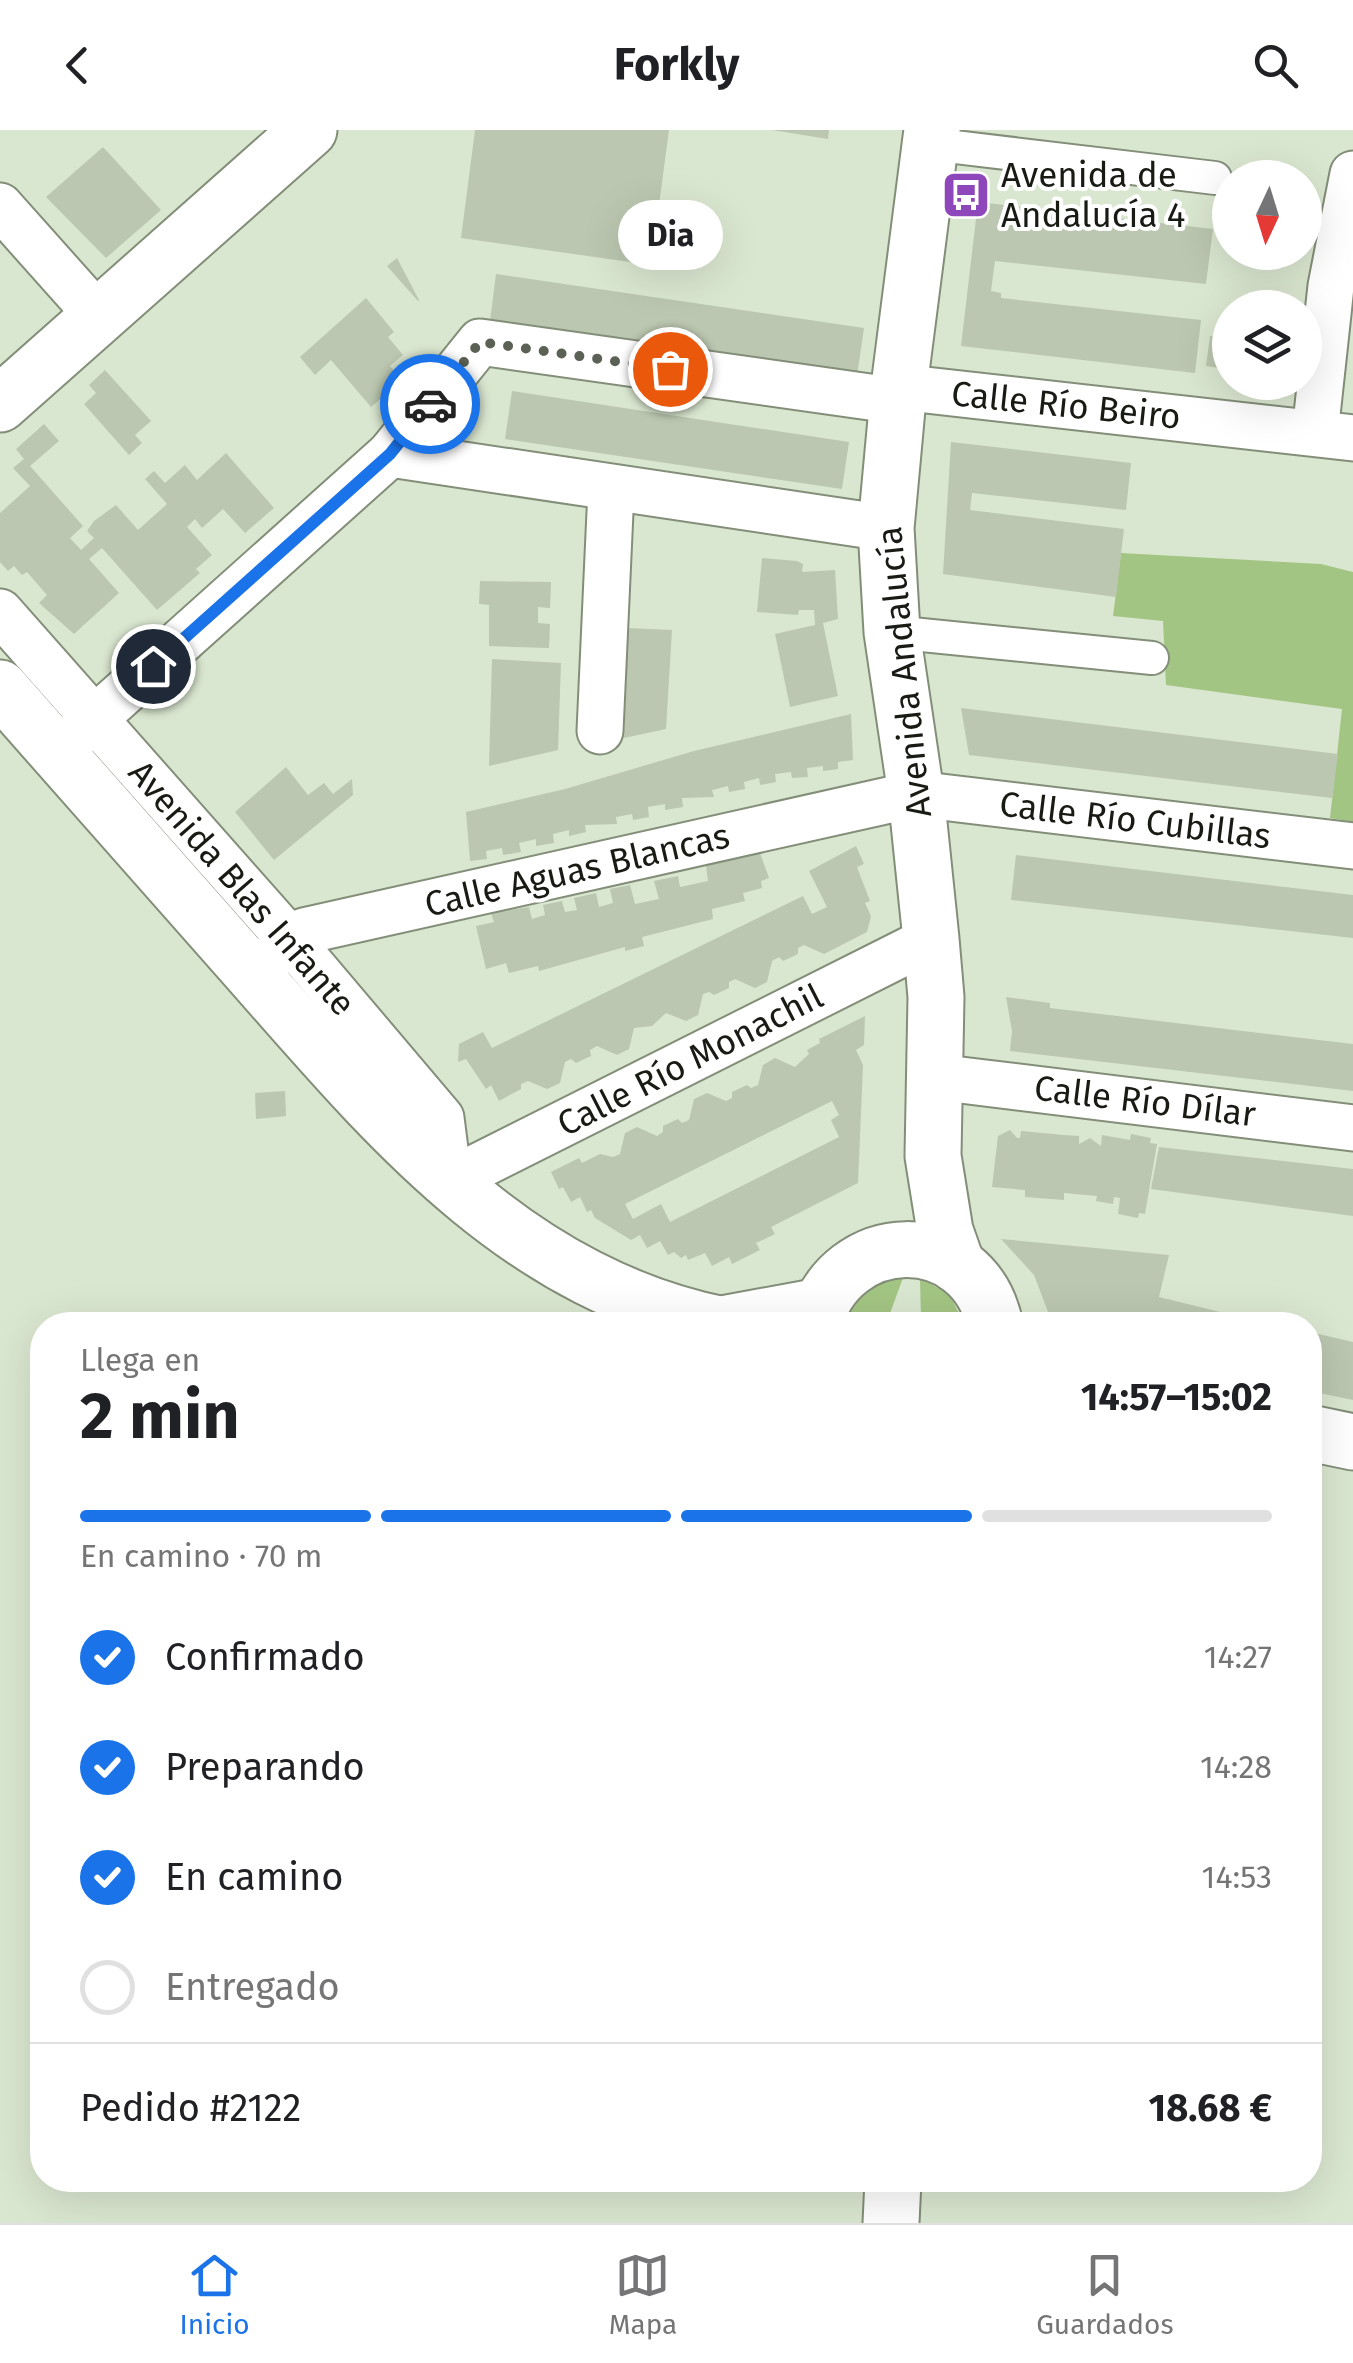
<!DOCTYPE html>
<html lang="es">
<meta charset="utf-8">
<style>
body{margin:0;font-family:"Fira Sans",sans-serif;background:#f6f6f6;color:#202124;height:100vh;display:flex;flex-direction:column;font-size:38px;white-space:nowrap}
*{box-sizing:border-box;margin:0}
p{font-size:32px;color:#757577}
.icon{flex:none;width:55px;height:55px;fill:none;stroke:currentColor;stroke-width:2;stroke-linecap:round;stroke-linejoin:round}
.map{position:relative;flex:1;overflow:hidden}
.sheet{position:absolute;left:30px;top:1182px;width:1292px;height:880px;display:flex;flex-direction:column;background:#fff;border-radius:40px;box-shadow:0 10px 40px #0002}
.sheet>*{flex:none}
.needle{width:65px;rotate:184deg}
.fabs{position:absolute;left:1212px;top:30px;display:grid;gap:20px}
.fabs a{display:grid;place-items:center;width:110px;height:110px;border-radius:50%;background:#fff;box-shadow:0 10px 40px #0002;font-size:50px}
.pin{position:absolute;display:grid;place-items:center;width:85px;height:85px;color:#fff;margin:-42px;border:5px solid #fff;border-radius:50%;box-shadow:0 2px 10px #0007}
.courier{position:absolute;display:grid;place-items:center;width:100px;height:100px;margin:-50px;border:8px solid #1a73e8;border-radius:50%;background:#fff;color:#222;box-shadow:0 2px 12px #0007}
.bubble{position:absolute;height:70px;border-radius:35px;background:#fff;box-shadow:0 10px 40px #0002;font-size:32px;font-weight:700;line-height:70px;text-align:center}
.summary em{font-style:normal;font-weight:700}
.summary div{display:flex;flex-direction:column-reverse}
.summary{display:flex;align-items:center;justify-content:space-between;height:170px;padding:0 50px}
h1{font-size:65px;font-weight:700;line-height:75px}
.bar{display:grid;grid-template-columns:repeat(4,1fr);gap:15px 10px;align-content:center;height:120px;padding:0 50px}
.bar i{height:12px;border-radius:8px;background:#e0e0e0}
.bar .active{background:#1a73e8}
.bar p{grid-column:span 4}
.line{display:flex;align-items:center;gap:25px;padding:0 50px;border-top:2px solid #e0e0e0}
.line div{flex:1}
ol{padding:0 50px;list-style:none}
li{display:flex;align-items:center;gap:30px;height:110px}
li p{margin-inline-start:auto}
li .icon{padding:10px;border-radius:50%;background:#1a73e8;color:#fff;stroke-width:4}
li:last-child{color:#757577}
li i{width:55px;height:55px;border:5px solid #e0e0e0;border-radius:50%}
header{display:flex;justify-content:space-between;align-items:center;height:130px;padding:0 50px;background:#fff;font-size:45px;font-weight:700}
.tab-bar{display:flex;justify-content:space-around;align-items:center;height:140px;border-top:2px solid #e0e0e0;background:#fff;font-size:28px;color:#757577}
.tab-bar a{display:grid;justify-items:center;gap:5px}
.tab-bar .active{color:#1a73e8}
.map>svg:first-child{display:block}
</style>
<header><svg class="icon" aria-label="back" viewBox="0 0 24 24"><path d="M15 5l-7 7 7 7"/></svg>Forkly<svg class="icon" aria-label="search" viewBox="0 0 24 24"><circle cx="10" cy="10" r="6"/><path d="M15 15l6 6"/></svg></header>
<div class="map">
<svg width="1353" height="2093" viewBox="0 0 1353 2093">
<rect width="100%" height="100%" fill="#dae7d0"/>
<g fill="#a3c583">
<polygon points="1121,423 1321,434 1353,442 1353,692 1330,688 1342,579 1166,555 1163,491 1113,486"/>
<path d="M904,1145l-15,41 -7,6 -41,-1c14,-29 33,-38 63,-46z"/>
<polygon points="920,1148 949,1164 965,1195 925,1195 921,1189"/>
</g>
<g fill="#bbc7b0" fill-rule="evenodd">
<polygon points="475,0 669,0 651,135 461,108"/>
<polygon points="772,0 829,0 828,9"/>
<polygon points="103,17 161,80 106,128 46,67"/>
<polygon points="978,72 1213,99 1206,154 995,131 991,161 1001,163 1001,168 1201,190 1195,243 961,216"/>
<polygon points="397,128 419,170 418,171 387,136"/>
<polygon points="496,144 864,198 857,246 490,191"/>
<polygon points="366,168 394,202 388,207 403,225 390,236 398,245 387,254 391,260 371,277 331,230 315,245 300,227"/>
<polygon points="1210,206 1230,208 1230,240 1206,236"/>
<polygon points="105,240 151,291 135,305 142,313 129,325 84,274 96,263 89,255"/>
<polygon points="512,261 849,312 842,359 505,309"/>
<polygon points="44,294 59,311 30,336 83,396 70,408 81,420 94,408 87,401 94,391 116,375 138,400 167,374 145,349 154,341 165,353 185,335 197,350 226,323 274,378 245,403 223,379 202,398 195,389 187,397 212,425 196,439 200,443 157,480 102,418 89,429 119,463 74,504 39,473 47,465 27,442 22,445 14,436 8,441 0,432 0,383 30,356 13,338 24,329 16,319"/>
<polygon points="951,312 1131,333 1126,380 972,363 970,380 1124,399 1116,467 943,444"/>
<polygon points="762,428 797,431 803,434 802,442 835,440 838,489 823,493 838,566 790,577 775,504 815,495 814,480 799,480 798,485 757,482"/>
<polygon points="480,451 551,452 550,478 538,477 538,493 550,494 549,518 489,516 489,475 479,474"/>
<polygon points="628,498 672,500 666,599 624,608"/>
<polygon points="492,529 561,533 558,620 489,636"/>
<polygon points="961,578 1338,624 1332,668 969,625"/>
<polygon points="851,584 853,630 838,632 838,639 823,641 823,636 807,638 808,647 792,648 791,642 775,644 776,652 760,655 759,648 744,652 745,659 729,662 728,656 712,660 714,667 682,668 683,677 665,680 665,674 648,677 649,687 633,690 632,684 616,687 617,694 585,695 586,702 569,706 569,700 553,704 554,713 536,716 536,709 519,713 521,722 503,725 502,718 486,721 487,729 470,731 466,682 565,659 694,621"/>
<polygon points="286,637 308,665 324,653 333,664 352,649 353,665 274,730 235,682"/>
<polygon points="856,716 864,734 857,737 870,771 865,773 871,786 867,802 824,824 804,815 798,818 798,824 783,831 779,827 772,831 767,852 755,858 735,849 729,852 729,858 714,865 709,862 703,864 698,885 686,891 666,883 652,896 634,898 629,919 617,925 597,916 590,920 591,926 576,933 571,929 565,932 560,953 547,959 528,951 521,954 521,959 499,971 491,955 486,959 466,929 458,932 459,914 483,902 492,918 803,766 812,784 827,777 809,741"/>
<polygon points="760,723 769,748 761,751 762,758 743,763 745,771 712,779 713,789 642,807 644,816 625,821 625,817 539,841 538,836 509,843 506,833 486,839 476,796 494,792 491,783 529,777 532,789 545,785 543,775 562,771 565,782 577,780 574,768 596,763 599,777 613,773 610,759 630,755 635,774 659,769 654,751 678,746 680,757 708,751 706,735"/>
<polygon points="1016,725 1353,765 1353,808 1011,770"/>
<polygon points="1006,867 1050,873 1050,878 1353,914 1353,961 1010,921 1012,901"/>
<path d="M865,886l-1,29 -8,5 7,15 -5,118 -87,44 4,7 -19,9 4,7 -28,14 -3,-7 -17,9 -7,-13 -17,7 -2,-5 -5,3 -7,-6 -6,3 -8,-14 -13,7 -7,-13 -9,5 -36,-22 -4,-8 -4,2 -7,-15 -9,5 -8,-15 -4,2 -8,-17 28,-14 3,5 18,-9 13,3 7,-3 5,-21 12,-6 20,9 6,-4v-6l15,-7 4,4 7,-3 5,-21 13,-6 19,8 6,-3v-6l15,-7 4,3 7,-3 5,-20 12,-7 20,9 14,-13 -2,-4 13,-7 -1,-4zM832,971l7,14 -8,5 8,17 -169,85 -9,-18 -28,15 -8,-15z"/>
<polygon points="285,961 286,986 256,989 255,963"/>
<polygon points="1010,1000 1017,1008 1020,1008 1021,1001 1064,1005 1079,1006 1079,1014 1090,1008 1101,1016 1102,1005 1130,1010 1131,1004 1151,1008 1150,1013 1157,1014 1145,1084 1139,1083 1138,1088 1118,1084 1120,1068 1114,1067 1113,1074 1096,1071 1097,1066 1064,1063 1064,1070 1025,1067 1025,1060 992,1057 998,1006"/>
<polygon points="1159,1017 1353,1039 1353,1086 1151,1059"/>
<polygon points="1001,1109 1169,1125 1159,1167 1273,1195 1053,1195 1034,1145"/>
<polygon points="1310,1202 1353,1212 1353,1270 1310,1261"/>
</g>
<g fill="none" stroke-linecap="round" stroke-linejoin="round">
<g stroke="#838e79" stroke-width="36">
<g id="pedestrian">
<polyline points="930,14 1215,48"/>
<polyline points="892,502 1152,528"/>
</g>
</g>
<g stroke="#838e79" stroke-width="49">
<g id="minor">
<polyline points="0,76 99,187"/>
<polyline points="899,257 1353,308"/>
<polyline points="1315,303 1331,156 1353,44"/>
<polyline points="390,324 886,398"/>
<polyline points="0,482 291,811 441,988 449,1051 931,809"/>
<polyline points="600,601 611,360"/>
<polyline points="73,608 390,324 480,212 898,271"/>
<polyline points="269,829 304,801 916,664 1353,716"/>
<polyline points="936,947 1353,998"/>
</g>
</g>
<g stroke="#838e79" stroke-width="59">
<g id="tertiary">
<polyline points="932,0 899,257 886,398 892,502 916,664 931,809 936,867 933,1026 945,1101 957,1135"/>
<polyline points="0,274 309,0"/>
<path d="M0,558c81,91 161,183 242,274 137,155 268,320 481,363"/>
<polyline points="722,1194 820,1176"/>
<path d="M814,1195c26,-99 159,-102 181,0"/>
<polyline points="1310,1303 1353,1312"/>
<polyline points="891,2093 893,2050"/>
</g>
</g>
<use href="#pedestrian" stroke="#fff" stroke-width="32"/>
<use href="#minor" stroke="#fff" stroke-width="45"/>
<use href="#tertiary" stroke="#fff" stroke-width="55"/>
</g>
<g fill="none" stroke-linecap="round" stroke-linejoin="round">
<polyline stroke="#5b6255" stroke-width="10" stroke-dasharray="0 18" points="430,274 480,212 670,239"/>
<polyline stroke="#1a73e8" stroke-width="12" points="153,536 390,324 430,274"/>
</g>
<defs>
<g id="bus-square" transform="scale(2.5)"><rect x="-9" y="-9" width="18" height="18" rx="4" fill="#8e47ba" stroke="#fff"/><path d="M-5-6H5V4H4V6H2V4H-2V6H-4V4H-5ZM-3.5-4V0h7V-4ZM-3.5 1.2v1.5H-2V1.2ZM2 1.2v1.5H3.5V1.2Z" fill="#fff"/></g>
</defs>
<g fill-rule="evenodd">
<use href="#bus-square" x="966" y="65"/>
</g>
<g text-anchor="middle" stroke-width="8" stroke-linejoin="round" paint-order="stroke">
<g font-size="35" fill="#171b13" stroke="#fff" text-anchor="start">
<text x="1001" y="57">Avenida de<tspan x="1001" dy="40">Andalucía 4</tspan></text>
</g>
<g font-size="35" fill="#171b13" stroke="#fff">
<text transform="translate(1066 275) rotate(6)" y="12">Calle Río Beiro</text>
<text transform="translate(904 542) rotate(-96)" y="12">Avenida Andalucía</text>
<text transform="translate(1135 690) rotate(7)" y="12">Calle Río Cubillas</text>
<text transform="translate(577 740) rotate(-13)" y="12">Calle Aguas Blancas</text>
<text transform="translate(242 758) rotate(49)" y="12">Avenida Blas Infante</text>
<text transform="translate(690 930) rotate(-27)" y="12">Calle Río Monachil</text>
<text transform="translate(1145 971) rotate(7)" y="12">Calle Río Dílar</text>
</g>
</g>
</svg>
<div class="fabs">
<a><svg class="needle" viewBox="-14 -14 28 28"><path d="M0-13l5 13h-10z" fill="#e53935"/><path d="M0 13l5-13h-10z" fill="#757577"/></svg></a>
<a><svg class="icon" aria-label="layers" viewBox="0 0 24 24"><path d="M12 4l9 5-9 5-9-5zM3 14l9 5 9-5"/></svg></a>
</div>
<div class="pin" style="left:670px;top:239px;background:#ea580c"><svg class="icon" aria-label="bag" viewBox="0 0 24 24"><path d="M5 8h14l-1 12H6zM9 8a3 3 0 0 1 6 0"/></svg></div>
<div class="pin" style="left:153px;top:536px;background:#1f2937"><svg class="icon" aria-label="home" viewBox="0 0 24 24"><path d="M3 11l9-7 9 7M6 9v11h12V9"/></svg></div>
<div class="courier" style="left:430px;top:274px"><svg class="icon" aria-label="car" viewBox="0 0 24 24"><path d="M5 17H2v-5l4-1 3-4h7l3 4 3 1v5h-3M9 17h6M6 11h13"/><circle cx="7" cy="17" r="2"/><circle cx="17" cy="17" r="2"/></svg></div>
<div class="bubble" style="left:618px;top:70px;width:105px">Dia</div>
<section class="sheet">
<div class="summary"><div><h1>2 min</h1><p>Llega en</p></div><em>14:57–15:02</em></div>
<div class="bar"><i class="active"></i><i class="active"></i><i class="active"></i><i></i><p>En camino · 70 m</p></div>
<ol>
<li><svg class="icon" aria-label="check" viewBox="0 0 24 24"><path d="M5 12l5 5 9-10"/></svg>Confirmado<p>14:27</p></li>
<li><svg class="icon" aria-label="check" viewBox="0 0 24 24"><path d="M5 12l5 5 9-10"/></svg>Preparando<p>14:28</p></li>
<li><svg class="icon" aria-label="check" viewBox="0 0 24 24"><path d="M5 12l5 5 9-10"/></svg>En camino<p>14:53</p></li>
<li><i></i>Entregado</li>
</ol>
<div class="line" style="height:130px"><div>Pedido #2122</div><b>18.68 €</b></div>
</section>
</div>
<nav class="tab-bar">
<a class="active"><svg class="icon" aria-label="home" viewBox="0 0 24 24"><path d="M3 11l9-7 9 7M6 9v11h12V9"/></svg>Inicio</a>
<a><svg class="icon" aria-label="map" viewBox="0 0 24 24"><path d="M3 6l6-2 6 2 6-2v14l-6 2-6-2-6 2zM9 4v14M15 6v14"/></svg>Mapa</a>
<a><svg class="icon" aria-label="saved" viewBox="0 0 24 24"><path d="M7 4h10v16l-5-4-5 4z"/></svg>Guardados</a>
</nav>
